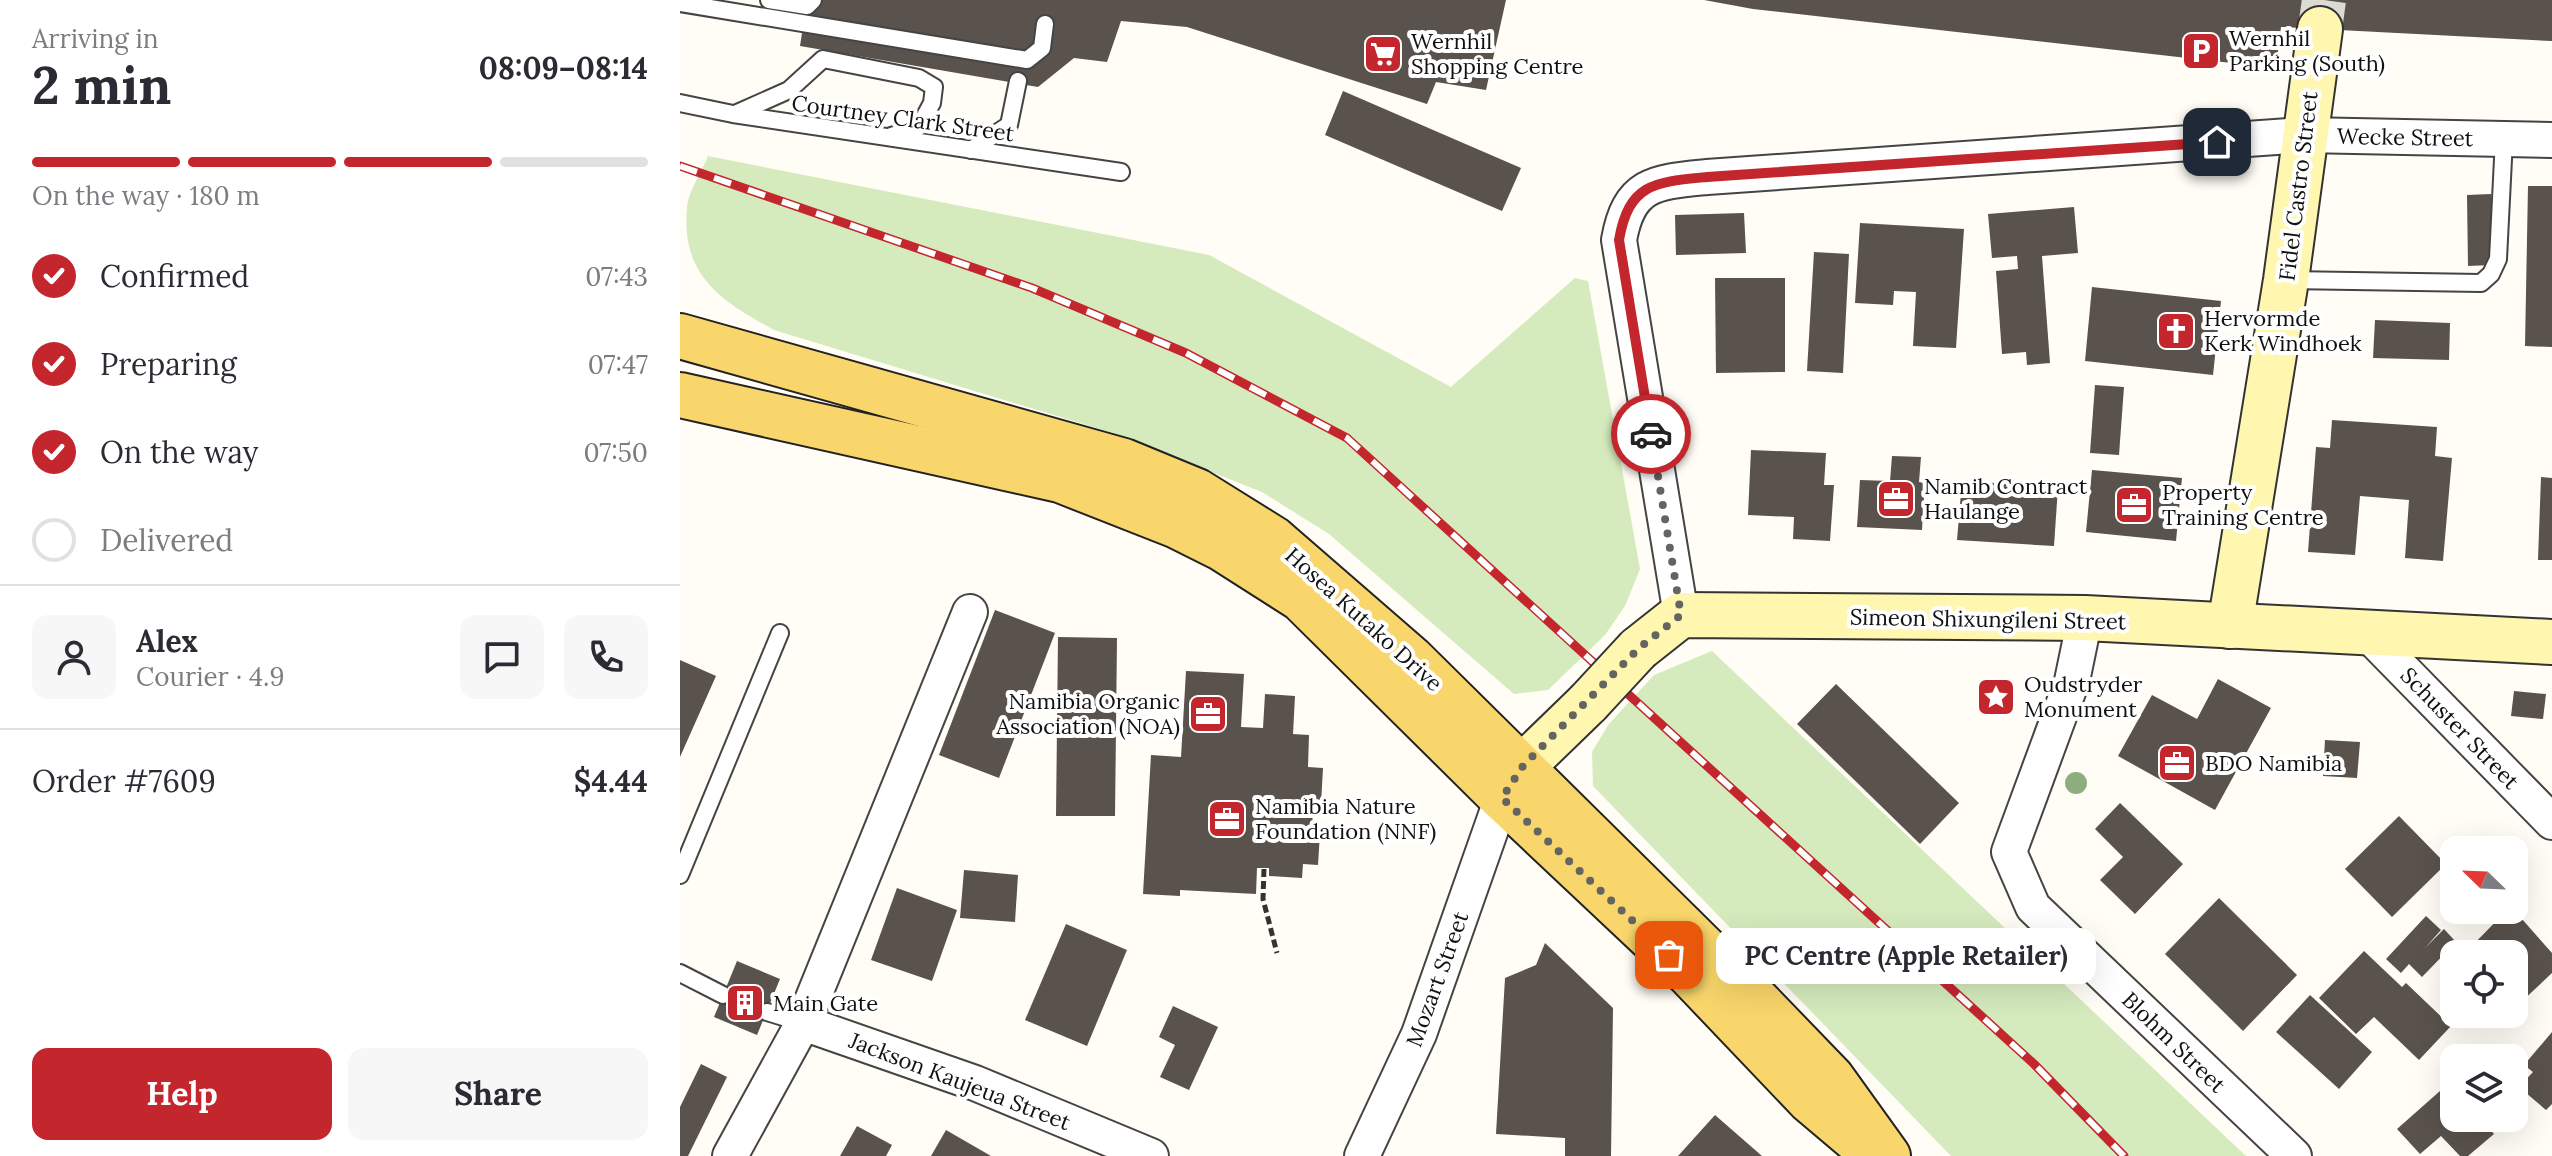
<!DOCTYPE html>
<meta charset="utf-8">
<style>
body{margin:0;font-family:Lora,serif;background:#f7f7f7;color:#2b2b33;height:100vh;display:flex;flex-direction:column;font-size:30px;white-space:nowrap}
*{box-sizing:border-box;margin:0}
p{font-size:26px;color:#7c7c81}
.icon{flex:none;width:44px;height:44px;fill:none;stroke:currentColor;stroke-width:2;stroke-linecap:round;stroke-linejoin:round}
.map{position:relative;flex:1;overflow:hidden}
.drawer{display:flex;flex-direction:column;background:#fff;width:680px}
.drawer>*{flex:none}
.needle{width:52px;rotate:293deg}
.buttons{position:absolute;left:1760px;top:836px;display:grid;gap:16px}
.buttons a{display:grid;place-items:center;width:88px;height:88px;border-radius:16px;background:#fff;box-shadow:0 8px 32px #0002;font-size:40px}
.pin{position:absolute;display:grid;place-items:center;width:68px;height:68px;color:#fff;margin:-34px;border-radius:16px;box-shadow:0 4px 12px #0006}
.courier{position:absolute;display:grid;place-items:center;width:80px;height:80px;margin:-40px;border:6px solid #c4262e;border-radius:50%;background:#fff;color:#222;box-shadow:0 2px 10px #0007}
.bubble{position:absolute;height:56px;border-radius:16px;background:#fff;box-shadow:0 8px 32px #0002;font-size:26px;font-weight:700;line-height:56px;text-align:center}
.headline em{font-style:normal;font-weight:700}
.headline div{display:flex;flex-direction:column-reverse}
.headline{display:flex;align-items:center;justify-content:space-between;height:136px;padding:0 32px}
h1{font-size:52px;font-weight:700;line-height:60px}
.bar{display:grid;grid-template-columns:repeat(4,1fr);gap:12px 8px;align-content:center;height:96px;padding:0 32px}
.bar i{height:10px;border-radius:6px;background:#e1e1e2}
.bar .selected{background:#c4262e}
.bar p{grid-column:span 4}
.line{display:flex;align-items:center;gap:20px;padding:0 32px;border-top:2px solid #e1e1e2}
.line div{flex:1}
.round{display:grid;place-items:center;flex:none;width:84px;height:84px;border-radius:16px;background:#f7f7f7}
ol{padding:0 32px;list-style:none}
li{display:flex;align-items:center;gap:24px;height:88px}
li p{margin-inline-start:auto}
li .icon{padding:8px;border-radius:50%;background:#c4262e;color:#fff;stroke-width:4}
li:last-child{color:#7c7c81}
li i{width:44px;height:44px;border:4px solid #e1e1e2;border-radius:50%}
.cta{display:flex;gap:16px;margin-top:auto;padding:16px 32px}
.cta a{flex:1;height:92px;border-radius:16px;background:#c4262e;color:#fff;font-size:32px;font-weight:700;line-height:92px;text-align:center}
.cta a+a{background:#f7f7f7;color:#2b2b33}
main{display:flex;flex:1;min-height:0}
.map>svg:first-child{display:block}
</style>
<main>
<section class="drawer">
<div class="headline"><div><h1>2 min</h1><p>Arriving in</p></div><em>08:09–08:14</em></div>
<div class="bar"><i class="selected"></i><i class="selected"></i><i class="selected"></i><i></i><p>On the way · 180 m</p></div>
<ol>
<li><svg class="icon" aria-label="check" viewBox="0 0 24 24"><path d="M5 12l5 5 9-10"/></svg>Confirmed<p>07:43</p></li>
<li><svg class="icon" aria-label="check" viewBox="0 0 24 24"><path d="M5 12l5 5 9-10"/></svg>Preparing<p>07:47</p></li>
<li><svg class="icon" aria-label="check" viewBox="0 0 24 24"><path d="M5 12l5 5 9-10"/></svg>On the way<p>07:50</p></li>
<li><i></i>Delivered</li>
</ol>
<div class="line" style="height:144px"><a class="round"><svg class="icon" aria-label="person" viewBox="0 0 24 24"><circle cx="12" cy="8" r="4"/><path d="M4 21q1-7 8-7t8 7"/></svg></a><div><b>Alex</b><p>Courier · 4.9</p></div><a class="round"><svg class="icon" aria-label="chat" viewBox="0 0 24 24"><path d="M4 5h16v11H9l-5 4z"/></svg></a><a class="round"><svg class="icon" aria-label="phone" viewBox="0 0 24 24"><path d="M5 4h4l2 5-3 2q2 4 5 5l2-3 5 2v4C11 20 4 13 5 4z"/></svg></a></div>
<div class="line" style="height:104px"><div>Order #7609</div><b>$4.44</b></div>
<div class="cta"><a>Help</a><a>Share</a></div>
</section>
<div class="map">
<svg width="1872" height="1156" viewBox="0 0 1872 1156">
<rect width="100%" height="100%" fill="#fffdf5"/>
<g fill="#d5ebbd">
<path d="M28,156l501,99 242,132 124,-109 13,3 52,288 -15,37 -20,29 -57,55 -34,4 -185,-160 -67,-42 -149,-59 -339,-103c-53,-29 -93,-54 -87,-122 1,-16 15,-37 21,-52z"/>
<polygon points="1032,651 1566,1156 1271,1156 913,786 912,752 928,725 974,675"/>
</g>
<g fill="#5a524d">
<polygon points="127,0 826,0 806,90 756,82 747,104 507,27 441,21 427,62 394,58 358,87 120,46"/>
<polygon points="1024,0 1872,0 1872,41 1601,27 1596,68 1073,9"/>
<polygon points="663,91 841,168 822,211 645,135"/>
<polygon points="1848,186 1872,186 1872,347 1845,346"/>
<polygon points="1811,194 1812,265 1788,266 1787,195"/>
<polygon points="1394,207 1398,253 1362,256 1370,363 1347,365 1346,352 1322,354 1316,271 1338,269 1337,256 1312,258 1308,214"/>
<polygon points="1064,213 1066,253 996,255 995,215"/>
<polygon points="1180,223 1284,229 1276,348 1233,346 1236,292 1214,291 1213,305 1175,303"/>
<polygon points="1134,252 1169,254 1163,373 1127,371"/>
<polygon points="1035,278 1105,278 1105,372 1036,373"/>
<polygon points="1412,287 1541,301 1533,375 1405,361"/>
<polygon points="1695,320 1770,323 1769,360 1693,358"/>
<polygon points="1415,385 1444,387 1439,455 1410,453"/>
<polygon points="1652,420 1757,427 1755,456 1772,458 1763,561 1725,558 1729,500 1680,496 1675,555 1628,552 1636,447 1650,448"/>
<polygon points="1071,450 1146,453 1144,485 1154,485 1150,541 1113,539 1114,517 1068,515"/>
<polygon points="1212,456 1241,457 1239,482 1245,483 1242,530 1177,527 1180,480 1210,481"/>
<polygon points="1412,470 1502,478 1496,541 1406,532"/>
<polygon points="1861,477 1872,478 1872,560 1858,560"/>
<polygon points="1282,481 1378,487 1374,546 1277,540"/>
<polygon points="315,610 375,633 319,778 259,755"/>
<polygon points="378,637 437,638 435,816 376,816"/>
<polygon points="0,660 36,676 0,757"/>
<polygon points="506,671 564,674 561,727 583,728 585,694 615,696 613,734 629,735 628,767 643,768 641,804 633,803 632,833 640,833 638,865 623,864 622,878 589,876 589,868 577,868 576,894 500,890 500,896 463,894 471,755 501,757"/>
<polygon points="1538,679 1591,708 1535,810 1438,756 1472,695 1517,719"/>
<polygon points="1156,684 1279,803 1240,844 1117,724"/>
<polygon points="1834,691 1866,694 1863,719 1831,716"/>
<polygon points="1645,740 1680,742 1677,778 1643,776"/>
<polygon points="1440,803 1503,864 1455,914 1420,880 1443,857 1415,829"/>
<polygon points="1719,816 1766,864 1712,917 1665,869"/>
<polygon points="284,870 338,875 335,922 280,918"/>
<polygon points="217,888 277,910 252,981 191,960"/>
<polygon points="1539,898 1617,975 1563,1031 1485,954"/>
<polygon points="1827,910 1834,910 1872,953 1872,973 1839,1004 1834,998 1834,954 1793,954 1789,949"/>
<polygon points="1746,916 1761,930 1745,948 1764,929 1776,942 1742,977 1729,964 1721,973 1706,959"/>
<polygon points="386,924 447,950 407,1046 345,1020"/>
<polygon points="865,943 933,1008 931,1156 885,1156 885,1138 816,1134 825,978 856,965"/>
<polygon points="1684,951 1722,987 1726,983 1771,1026 1739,1060 1694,1017 1676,1034 1639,998"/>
<polygon points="57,961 100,979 77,1035 34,1017"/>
<polygon points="1630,995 1692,1052 1659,1089 1596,1032"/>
<polygon points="493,1006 538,1027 509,1090 480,1077 495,1045 479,1037"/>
<polygon points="1872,1032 1872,1104 1866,1110 1839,1087 1853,1072 1844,1065"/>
<polygon points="21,1064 47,1077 8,1156 0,1156 0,1107"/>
<polygon points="1769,1083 1774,1088 1774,1118 1800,1118 1814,1134 1788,1156 1780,1156 1761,1136 1740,1154 1717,1129"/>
<polygon points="1035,1115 1082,1156 998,1156"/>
<polygon points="177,1126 212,1145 206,1156 160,1156"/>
<polygon points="266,1130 311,1156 251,1156"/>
</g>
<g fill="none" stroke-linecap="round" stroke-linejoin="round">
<polyline stroke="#dbdad3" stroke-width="44" stroke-dasharray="44 22" stroke-linecap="butt" points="1640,29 1644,0"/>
<g stroke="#444" stroke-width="20">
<g id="lane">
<polyline points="89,0 127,6 133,0"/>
<polyline points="0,3 347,60 362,48 365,24"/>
<polyline points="0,103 53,114 441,172"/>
<polyline points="55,114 109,90 143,59 239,78 254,87 252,103 239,127 211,136"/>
<polyline points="291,150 329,125 338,81"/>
<polyline points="1608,280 1801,283 1811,274 1818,259 1824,139"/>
<polyline points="0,875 100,633"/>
<polyline points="0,973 43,995"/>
<polyline points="87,1012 123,1023"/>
</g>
</g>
<g stroke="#444" stroke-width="38">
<g id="street">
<path d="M1001,615l-62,-375c10,-57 36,-58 88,-63l597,-42 248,5"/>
<polyline points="1405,618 1392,681 1329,852 1353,907 1614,1156"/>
<polyline points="1688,634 1872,822"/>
<polyline points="123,1023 295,1083 471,1156"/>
<polyline points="50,1156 123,1023 290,612"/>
<polyline points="682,1156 739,1034 822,798"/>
</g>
</g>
<g stroke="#333" stroke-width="48">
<g id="secondary">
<polyline points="1550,626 1606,280 1640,29"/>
<polyline points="958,649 1001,615 1405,618 1872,642"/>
<polyline points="822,798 843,766 908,703"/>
</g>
</g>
<g stroke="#222" stroke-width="48">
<g id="primary">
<polyline points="0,336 444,461 517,491 594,539 731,658 1072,995 1152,1078 1208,1156"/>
<polyline points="0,395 380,480 497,526 541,548 621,599 822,798 1009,974 1130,1101 1175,1139"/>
</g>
</g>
<polyline stroke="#333" stroke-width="5" stroke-dasharray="8 4" stroke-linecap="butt" points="584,869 583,899 597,953"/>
<use href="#lane" stroke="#fff" stroke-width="16"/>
<use href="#street" stroke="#fff" stroke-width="34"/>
<use href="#secondary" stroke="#fff6b0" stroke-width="44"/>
<use href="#primary" stroke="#f9d66b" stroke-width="44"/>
<g stroke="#c4262e" stroke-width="9">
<polyline id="rail" points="0,166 352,288 506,353 667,438 1354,1064 1444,1156"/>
</g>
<use href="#rail" stroke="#fff" stroke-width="6" stroke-dasharray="18" stroke-linecap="butt"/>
<g stroke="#333" stroke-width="48" stroke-linecap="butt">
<polyline id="secondary-bridge" points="908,703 958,649"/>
</g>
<use href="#secondary-bridge" stroke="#fff6b0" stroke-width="44"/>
</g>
<circle fill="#8dad7f" cx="1396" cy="783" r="11"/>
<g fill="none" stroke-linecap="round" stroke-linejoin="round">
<polyline stroke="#646461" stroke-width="8" stroke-dasharray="0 14.4" points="971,434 1001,615 958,649 843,766 822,798 989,955"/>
<path stroke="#c4262e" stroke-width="10" d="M971,434l-32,-194c10,-57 36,-58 88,-63l510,-35"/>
</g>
<defs>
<g id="parking-square" transform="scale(2)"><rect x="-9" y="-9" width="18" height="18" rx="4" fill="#c4262e" stroke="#fff"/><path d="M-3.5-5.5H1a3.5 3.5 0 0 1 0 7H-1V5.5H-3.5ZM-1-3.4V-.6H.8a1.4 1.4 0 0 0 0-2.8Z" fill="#fff"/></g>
<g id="supermarket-square" transform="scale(2)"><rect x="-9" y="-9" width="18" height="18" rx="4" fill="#c4262e" stroke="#fff"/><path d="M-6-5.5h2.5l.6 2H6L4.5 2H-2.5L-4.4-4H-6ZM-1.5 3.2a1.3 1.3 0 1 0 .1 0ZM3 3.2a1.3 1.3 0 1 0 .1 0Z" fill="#fff"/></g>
<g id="church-square" transform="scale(2)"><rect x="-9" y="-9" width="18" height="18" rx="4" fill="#c4262e" stroke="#fff"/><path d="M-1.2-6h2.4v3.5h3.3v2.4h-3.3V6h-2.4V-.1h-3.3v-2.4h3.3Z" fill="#fff"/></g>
<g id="office-square" transform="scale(2)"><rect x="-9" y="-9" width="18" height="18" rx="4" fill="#c4262e" stroke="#fff"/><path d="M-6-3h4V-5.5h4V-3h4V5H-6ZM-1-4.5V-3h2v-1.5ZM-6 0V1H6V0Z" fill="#fff"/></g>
<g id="sight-square" transform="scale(2)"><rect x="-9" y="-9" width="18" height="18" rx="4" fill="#c4262e" stroke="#fff"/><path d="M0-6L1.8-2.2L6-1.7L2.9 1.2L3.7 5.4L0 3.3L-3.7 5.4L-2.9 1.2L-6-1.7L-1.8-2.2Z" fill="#fff"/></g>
<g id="building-square" transform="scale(2)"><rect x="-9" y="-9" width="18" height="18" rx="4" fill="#c4262e" stroke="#fff"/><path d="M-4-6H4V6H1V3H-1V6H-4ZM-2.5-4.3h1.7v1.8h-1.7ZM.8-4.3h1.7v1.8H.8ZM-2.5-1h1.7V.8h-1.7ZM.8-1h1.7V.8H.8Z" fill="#fff"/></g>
</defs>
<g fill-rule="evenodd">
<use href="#parking-square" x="1521" y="51"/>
<use href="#supermarket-square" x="703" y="54"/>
<use href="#church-square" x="1496" y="331"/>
<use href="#office-square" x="1216" y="499"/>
<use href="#office-square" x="1454" y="505"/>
<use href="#sight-square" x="1316" y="697"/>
<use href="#office-square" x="528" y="714"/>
<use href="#office-square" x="1497" y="763"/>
<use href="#office-square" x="547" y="819"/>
<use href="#building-square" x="65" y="1003"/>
</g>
<g text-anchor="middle" stroke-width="8" stroke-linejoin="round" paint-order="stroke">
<g font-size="22" fill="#111" stroke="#fff" text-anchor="start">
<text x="1549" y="46">Wernhil<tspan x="1549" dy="25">Parking (South)</tspan></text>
<text x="731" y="49">Wernhil<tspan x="731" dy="25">Shopping Centre</tspan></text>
<text x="1524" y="326">Hervormde<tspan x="1524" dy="25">Kerk Windhoek</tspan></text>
<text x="1244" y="494">Namib Contract<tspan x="1244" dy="25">Haulange</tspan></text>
<text x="1482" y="500">Property<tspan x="1482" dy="25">Training Centre</tspan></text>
<text x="1344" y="692">Oudstryder<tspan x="1344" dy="25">Monument</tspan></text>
<text x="500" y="709" text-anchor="end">Namibia Organic<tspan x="500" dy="25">Association (NOA)</tspan></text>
<text x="1525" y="771">BDO Namibia</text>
<text x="575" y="814">Namibia Nature<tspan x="575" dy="25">Foundation (NNF)</tspan></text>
<text x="93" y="1011">Main Gate</text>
</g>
<g font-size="22" fill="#111" stroke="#fff">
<text transform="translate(223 118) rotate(8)" y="8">Courtney Clark Street</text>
<text transform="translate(1725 137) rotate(1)" y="8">Wecke Street</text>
<text transform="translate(1618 186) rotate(-83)" y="8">Fidel Castro Street</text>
<text transform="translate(684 619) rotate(42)" y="8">Hosea Kutako Drive</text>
<text transform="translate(1308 619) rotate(1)" y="8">Simeon Shixungileni Street</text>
<text transform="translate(1780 728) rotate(46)" y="8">Schuster Street</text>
<text transform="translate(757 979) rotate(-70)" y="8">Mozart Street</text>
<text transform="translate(1494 1042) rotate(44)" y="8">Blohm Street</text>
<text transform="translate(280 1081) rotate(21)" y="8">Jackson Kaujeua Street</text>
</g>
</g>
</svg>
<div class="buttons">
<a><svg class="needle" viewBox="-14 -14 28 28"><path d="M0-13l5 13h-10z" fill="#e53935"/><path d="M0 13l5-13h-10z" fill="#7c7c81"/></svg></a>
<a><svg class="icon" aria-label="locate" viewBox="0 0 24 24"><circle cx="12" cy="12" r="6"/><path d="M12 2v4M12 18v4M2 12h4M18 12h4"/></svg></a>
<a><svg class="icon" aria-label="layers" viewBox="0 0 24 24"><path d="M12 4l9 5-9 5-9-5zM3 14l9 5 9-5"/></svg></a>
</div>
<div class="pin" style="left:989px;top:955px;background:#ea580c"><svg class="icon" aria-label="bag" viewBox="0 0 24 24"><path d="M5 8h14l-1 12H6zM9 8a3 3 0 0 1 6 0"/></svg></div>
<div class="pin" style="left:1537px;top:142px;background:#1f2937"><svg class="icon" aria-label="home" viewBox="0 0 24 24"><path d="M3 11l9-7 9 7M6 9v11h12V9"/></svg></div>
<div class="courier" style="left:971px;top:434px"><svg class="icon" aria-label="car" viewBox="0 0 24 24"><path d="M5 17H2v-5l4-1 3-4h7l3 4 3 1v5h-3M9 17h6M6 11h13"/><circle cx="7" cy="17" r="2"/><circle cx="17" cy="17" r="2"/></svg></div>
<div class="bubble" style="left:1036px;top:928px;width:380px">PC Centre (Apple Retailer)</div>
</div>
</main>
